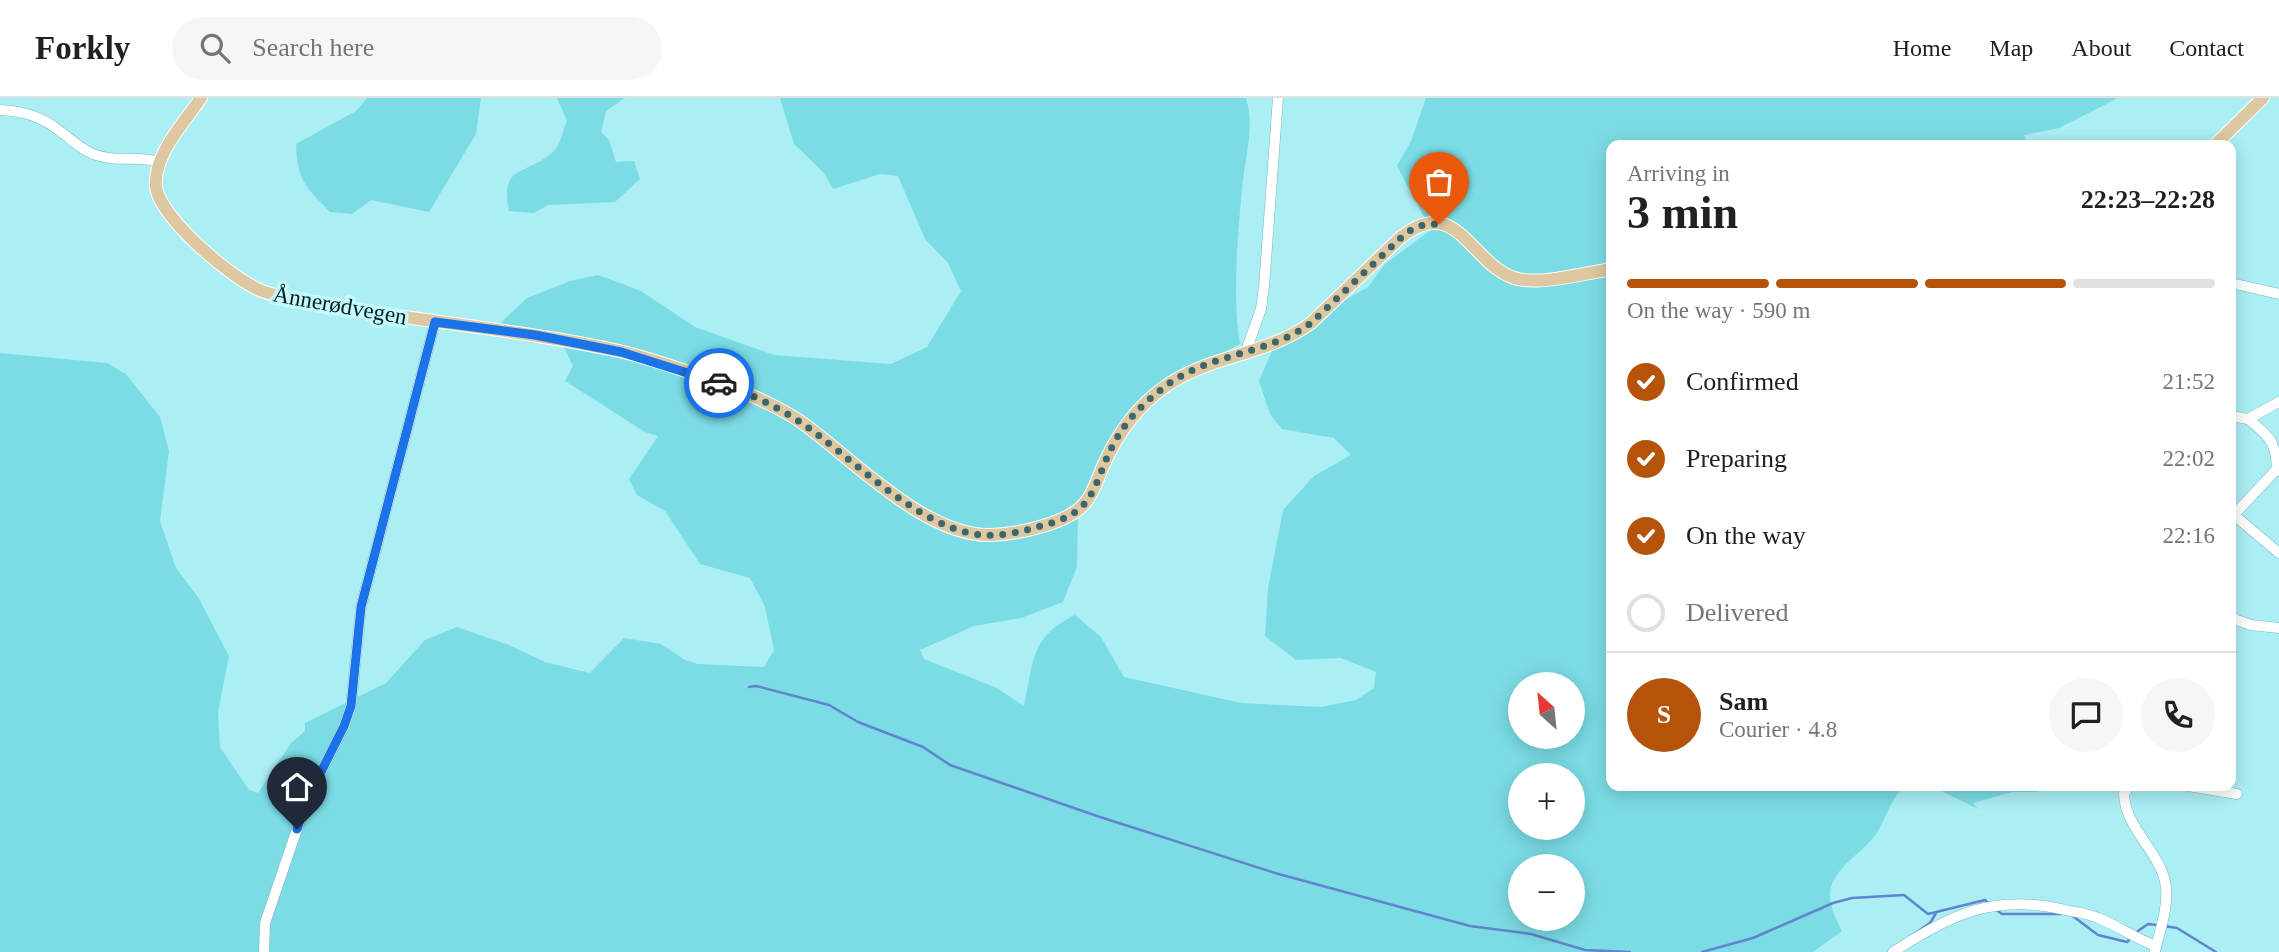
<!DOCTYPE html>
<meta charset="utf-8">
<style>
body{margin:0;font-family:"Times New Roman",serif;background:#f6f6f6;color:#202124;height:100vh;display:flex;flex-direction:column;font-size:26px;white-space:nowrap}
*{box-sizing:border-box;margin:0}
p{font-size:23px;color:#757577}
.icon{flex:none;width:38px;height:38px;fill:none;stroke:currentColor;stroke-width:2;stroke-linecap:round;stroke-linejoin:round}
.map{position:relative;flex:1;overflow:hidden}
.panel{position:absolute;left:1606px;top:42px;width:630px;height:651px;display:flex;flex-direction:column;background:#fff;border-radius:14px;box-shadow:0 4px 18px #0003}
.panel>*{flex:none}
.needle{width:46px;rotate:333deg}
.tools{position:absolute;left:1508px;top:574px;display:grid;gap:14px}
.tools a{display:grid;place-items:center;width:77px;height:77px;border-radius:50%;background:#fff;box-shadow:0 4px 18px #0003;font-size:35px}
.pin{position:absolute;display:grid;place-items:center;width:60px;height:60px;color:#fff;margin:-72px -30px;border-radius:50% 50% 50% 0;rotate:-45deg;box-shadow:0 0 7px #0007}
.pin .icon{rotate:45deg}
.courier{position:absolute;display:grid;place-items:center;width:70px;height:70px;margin:-35px;border:5px solid #1a73e8;border-radius:50%;background:#fff;color:#222;box-shadow:0 2px 9px #0007}
.overview em{font-style:normal;font-weight:700}
.overview div{display:flex;flex-direction:column-reverse}
.overview{display:flex;align-items:center;justify-content:space-between;height:119px;padding:0 21px}
h1{font-size:46px;font-weight:700;line-height:52px}
.bar{display:grid;grid-template-columns:repeat(4,1fr);gap:10px 7px;align-content:center;height:84px;padding:0 21px}
.bar i{height:9px;border-radius:5px;background:#e0e0e0}
.bar .selected{background:#b45309}
.bar p{grid-column:span 4}
.line{display:flex;align-items:center;gap:18px;padding:0 21px;border-top:2px solid #e0e0e0}
.line div{flex:1}
.round{display:grid;place-items:center;flex:none;width:74px;height:74px;border-radius:37px;background:#f6f6f6}
ol{padding:0 21px;list-style:none}
li{display:flex;align-items:center;gap:21px;height:77px}
li p{margin-inline-start:auto}
li .icon{padding:7px;border-radius:50%;background:#b45309;color:#fff;stroke-width:4}
li:last-child{color:#757577}
li i{width:38px;height:38px;border:4px solid #e0e0e0;border-radius:50%}
header{display:flex;align-items:center;gap:42px;box-sizing:border-box;height:98px;padding:0 35px;background:#fff;border-bottom:2px solid #e0e0e0}
header strong{font-size:33px}
nav{display:flex;gap:38px;margin-inline-start:auto;font-size:24px}
.search{width:490px;height:63px;background:#f6f6f6;display:flex;align-items:center;gap:18px;box-sizing:border-box;padding:0 24px;border-radius:38px;color:#757577;font-size:26px}
.map>svg:first-child{display:block}
</style>
<header>
<strong>Forkly</strong>
<div class="search"><svg class="icon" aria-label="search" viewBox="0 0 24 24"><circle cx="10" cy="10" r="6"/><path d="M15 15l6 6"/></svg>Search here</div>
<nav><a>Home</a><a>Map</a><a>About</a><a>Contact</a></nav>
</header>
<div class="map">
<svg width="2279" height="854" viewBox="0 0 2279 854">
<rect width="100%" height="100%" fill="#abeff5"/>
<g fill="#7bdce5" fill-rule="evenodd">
<path d="M367,0h114l-5,36 -47,78 -58,-12 -19,14 -22,-2c-24,-25 -33,-31 -34,-68l60,-33z"/>
<path d="M557,0h68l-19,13 -5,21 8,8 7,22 18,-1 6,18 -25,23 -67,3 -14,8 -25,-2c-10,-47 17,-35 44,-59 7,-6 10,-22 14,-31z"/>
<path d="M780,0h466c9,29 -1,60 -4,90 -4,46 -10,111 -2,156l-26,14 -73,53 -63,104 -1,52 -14,35 -42,16 -47,8 -54,24 4,9 73,29 27,18c10,-45 6,-69 51,-91l26,22 23,40 117,26 80,4 35,-7 18,-12 2,-16 -35,-14 -45,2 -31,-24 3,-48 15,-78 31,-34 37,-21 -17,-17 -52,-9 -12,-15 -11,-33 15,-35 26,-9 29,-28 39,-22 17,-23 46,-34 -34,-64 14,-25 15,-43h692l-59,30 -35,7 5,10h-417v641h295c-15,8 -20,31 -29,45 -13,21 -36,30 -46,53 -6,17 3,32 10,47l-29,21h-1813v-599l107,10 19,11 34,43 9,34 -9,70 16,47 22,29 31,59 -11,56 2,35 29,43 9,3 33,-50 14,-12v-8l81,-40 39,-43 32,-13 52,18 36,17 45,11 34,-35 37,6 24,16 13,4 66,3 10,-17 -9,-43 -15,-29 -50,-14 -35,-53 -28,-16 -8,-16 29,-43 -13,-4 -80,-51 8,-15 -11,-23 -67,-15 32,-30 43,-17 28,-6 43,16 54,36 79,28 117,9 36,-17 34,-56 -13,-28 -23,-24 -27,-63 -18,-2 -47,15 -9,-16 -30,-29zM1521,586h52v53h-52zM1521,677h52v53h-52zM1521,768h52v53h-52z"/>
<polygon points="1931,688 2044,688 2038,694 2012,694 1973,705 1978,711"/>
</g>
<g fill="none" stroke-linecap="round" stroke-linejoin="round">
<g stroke="#6084cd" stroke-width="2.5">
<polyline points="749,589 756,588 829,607 858,624 923,649 950,667 1100,719 1275,775 1470,828 1531,836 1585,852 1630,854"/>
<polyline points="1995,811 2002,816 2060,816"/>
<polyline points="2070,816 2098,837 2127,844 2131,840"/>
<polyline points="2164,828 2177,830 2216,854"/>
<polyline points="2135,835 2148,826 2157,827"/>
<polyline points="1914,836 1930,825 1936,815"/>
<polyline points="1702,854 1753,840 1833,805 1852,800 1904,797 1928,816 1985,802 1990,807"/>
</g>
<g stroke="#78bac0" stroke-width="11">
<g id="minor">
<path d="M0,12c24,1 43,7 61,22 11,8 20,17 32,22 22,9 45,1 66,8"/>
<polyline points="2231,185 2279,196"/>
<polyline points="1246,253 1261,211 1264,189 1278,0"/>
<polyline points="2231,318 2248,321 2279,304"/>
<path d="M2248,321c21,17 28,22 29,50l2,2"/>
<polyline points="2234,417 2279,455"/>
<polyline points="2231,420 2277,371"/>
<polyline points="2231,520 2251,527 2279,530"/>
<path d="M2129,688l-5,8c1,35 38,59 42,93 2,22 -6,43 -11,64"/>
<polyline points="2188,688 2237,696"/>
<polyline points="264,854 265,825 297,731 309,698 344,628 351,608 361,509 435,224"/>
<path d="M1893,854c58,-37 98,-58 168,-43 12,3 26,4 37,9 20,8 38,21 58,28"/>
</g>
</g>
<g stroke="#fff" stroke-width="14">
<g id="major">
<path d="M201,0c-17,25 -48,57 -45,89 4,31 77,93 106,104 16,6 33,8 49,11 38,7 76,13 115,18 64,9 129,17 193,31 35,8 70,21 104,33 26,10 55,22 78,38 51,36 124,115 190,113 26,-1 77,-11 94,-32 9,-10 13,-26 19,-39 14,-31 33,-58 62,-78 44,-31 102,-31 145,-63l89,-85c56,-46 71,26 114,40 25,8 71,-5 98,-9"/>
<polyline points="2215,47 2263,0"/>
</g>
</g>
<use href="#minor" stroke="#fff" stroke-width="10"/>
<use href="#major" stroke="#ddc8a1" stroke-width="12"/>
</g>
<g fill="none" stroke-linecap="round" stroke-linejoin="round">
<path stroke="#3c6669" stroke-width="7" stroke-dasharray="0 12.6" d="M719,285c27,9 57,23 81,39 51,34 119,108 183,113 16,1 32,-2 47,-6 17,-5 35,-8 49,-20 17,-14 22,-41 32,-60 12,-25 29,-43 51,-60 43,-36 105,-33 149,-66l96,-91 16,-7 16,-1"/>
<polyline stroke="#1a73e8" stroke-width="9" points="297,731 309,698 344,628 351,608 361,509 435,224 535,237 621,254 719,285"/>
</g>
<g text-anchor="middle" stroke-width="7" stroke-linejoin="round" paint-order="stroke">
<g font-size="23" fill="#011c1e" stroke="#c4f9fe">
<text transform="translate(340 207) rotate(10)" y="8">Ånnerødvegen</text>
</g>
</g>
</svg>
<div class="tools">
<a><svg class="needle" viewBox="-14 -14 28 28"><path d="M0-13l5 13h-10z" fill="#e53935"/><path d="M0 13l5-13h-10z" fill="#757577"/></svg></a>
<a>+</a>
<a>−</a>
</div>
<div class="pin" style="left:1439px;top:126px;background:#ea580c"><svg class="icon" aria-label="bag" viewBox="0 0 24 24"><path d="M5 8h14l-1 12H6zM9 8a3 3 0 0 1 6 0"/></svg></div>
<div class="pin" style="left:297px;top:731px;background:#1f2937"><svg class="icon" aria-label="home" viewBox="0 0 24 24"><path d="M3 11l9-7 9 7M6 9v11h12V9"/></svg></div>
<div class="courier" style="left:719px;top:285px"><svg class="icon" aria-label="car" viewBox="0 0 24 24"><path d="M5 17H2v-5l4-1 3-4h7l3 4 3 1v5h-3M9 17h6M6 11h13"/><circle cx="7" cy="17" r="2"/><circle cx="17" cy="17" r="2"/></svg></div>
<section class="panel">
<div class="overview"><div><h1>3 min</h1><p>Arriving in</p></div><em>22:23–22:28</em></div>
<div class="bar"><i class="selected"></i><i class="selected"></i><i class="selected"></i><i></i><p>On the way · 590 m</p></div>
<ol>
<li><svg class="icon" aria-label="check" viewBox="0 0 24 24"><path d="M5 12l5 5 9-10"/></svg>Confirmed<p>21:52</p></li>
<li><svg class="icon" aria-label="check" viewBox="0 0 24 24"><path d="M5 12l5 5 9-10"/></svg>Preparing<p>22:02</p></li>
<li><svg class="icon" aria-label="check" viewBox="0 0 24 24"><path d="M5 12l5 5 9-10"/></svg>On the way<p>22:16</p></li>
<li><i></i>Delivered</li>
</ol>
<div class="line" style="height:126px"><b class="round" style="background:#b45309;color:#fff">S</b><div><b>Sam</b><p>Courier · 4.8</p></div><a class="round"><svg class="icon" aria-label="chat" viewBox="0 0 24 24"><path d="M4 5h16v11H9l-5 4z"/></svg></a><a class="round"><svg class="icon" aria-label="phone" viewBox="0 0 24 24"><path d="M5 4h4l2 5-3 2q2 4 5 5l2-3 5 2v4C11 20 4 13 5 4z"/></svg></a></div>
</section>
</div>
